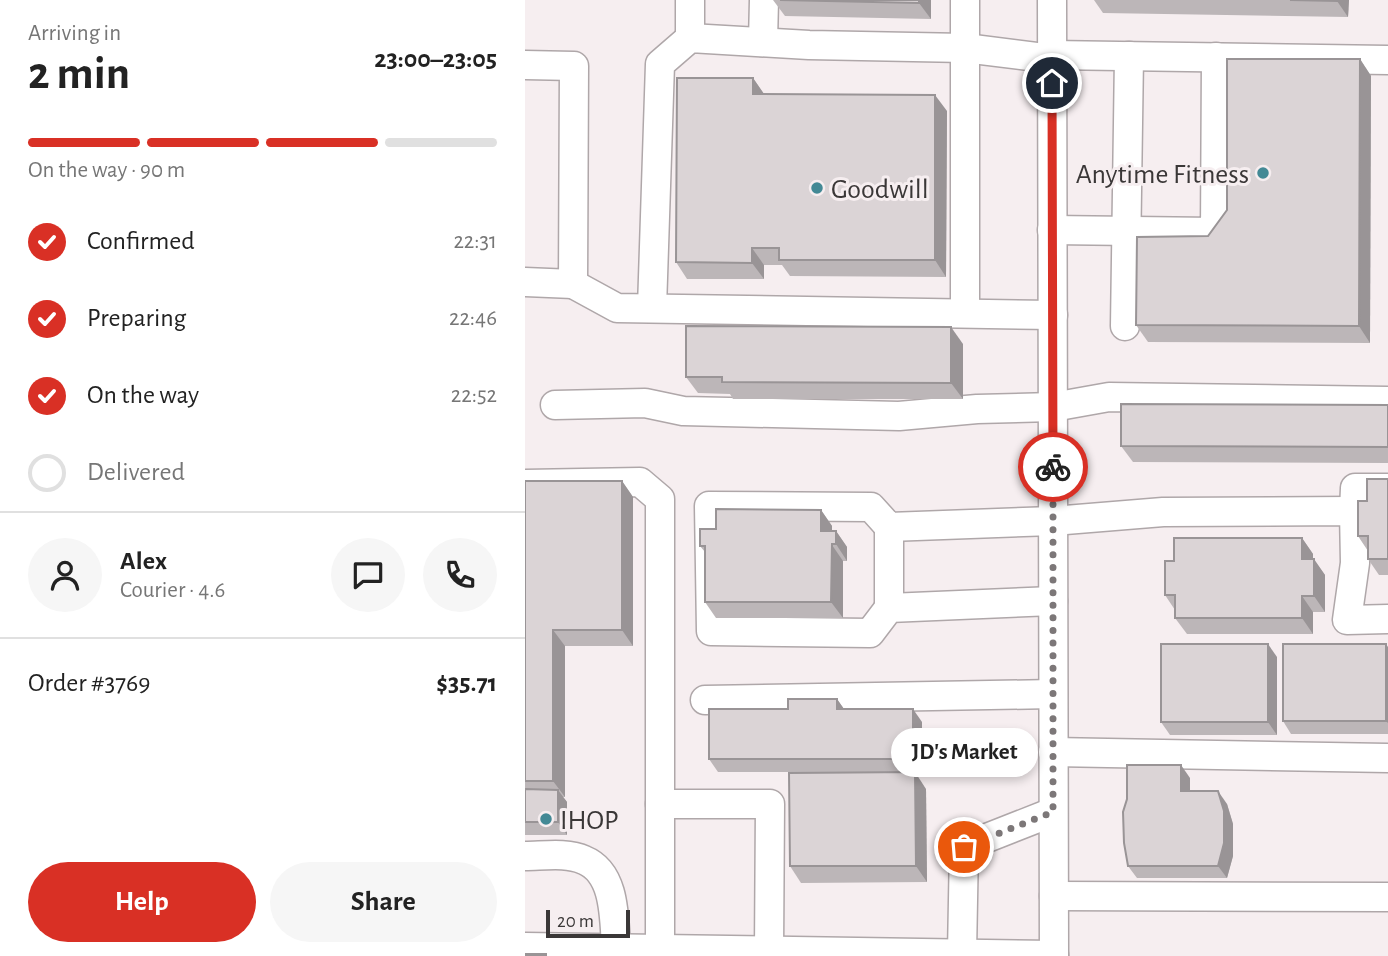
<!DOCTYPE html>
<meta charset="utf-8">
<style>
body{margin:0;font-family:"Alegreya Sans",sans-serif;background:#f6f6f6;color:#222;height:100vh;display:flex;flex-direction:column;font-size:26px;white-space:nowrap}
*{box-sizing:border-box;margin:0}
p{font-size:23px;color:#767676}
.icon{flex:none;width:38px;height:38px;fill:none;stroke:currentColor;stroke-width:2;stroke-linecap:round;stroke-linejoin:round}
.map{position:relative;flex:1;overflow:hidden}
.details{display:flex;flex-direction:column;background:#fff;width:525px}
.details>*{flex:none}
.scale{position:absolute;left:21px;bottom:18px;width:84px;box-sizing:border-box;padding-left:7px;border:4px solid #3a3737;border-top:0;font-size:19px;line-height:24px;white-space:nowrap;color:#3a3737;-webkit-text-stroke:5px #f6eef0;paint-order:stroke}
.pin{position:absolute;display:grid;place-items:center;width:60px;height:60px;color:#fff;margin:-30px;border:4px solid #fff;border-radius:50%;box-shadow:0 2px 7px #0007}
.courier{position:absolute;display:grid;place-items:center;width:70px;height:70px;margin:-35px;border:5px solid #d93025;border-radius:50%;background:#fff;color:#222;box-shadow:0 2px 9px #0007}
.bubble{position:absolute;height:49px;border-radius:24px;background:#fff;box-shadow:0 4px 10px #0003;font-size:23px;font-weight:700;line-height:49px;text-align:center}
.overview em{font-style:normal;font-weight:700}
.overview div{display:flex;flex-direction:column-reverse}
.overview{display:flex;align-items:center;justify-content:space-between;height:119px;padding:0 28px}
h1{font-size:46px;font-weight:700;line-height:52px}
.bar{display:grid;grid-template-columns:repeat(4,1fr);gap:10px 7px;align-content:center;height:84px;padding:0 28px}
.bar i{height:9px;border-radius:5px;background:#e0e0e0}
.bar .selected{background:#d93025}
.bar p{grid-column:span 4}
.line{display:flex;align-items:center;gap:18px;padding:0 28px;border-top:2px solid #e0e0e0}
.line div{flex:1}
.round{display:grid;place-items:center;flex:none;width:74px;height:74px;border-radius:37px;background:#f6f6f6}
ol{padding:0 28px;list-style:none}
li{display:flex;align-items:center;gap:21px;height:77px}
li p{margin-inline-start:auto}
li .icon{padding:7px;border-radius:50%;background:#d93025;color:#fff;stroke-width:4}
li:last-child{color:#767676}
li i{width:38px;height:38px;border:4px solid #e0e0e0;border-radius:50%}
.cta{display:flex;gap:14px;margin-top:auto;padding:14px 28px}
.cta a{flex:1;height:80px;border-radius:42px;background:#d93025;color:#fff;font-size:28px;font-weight:700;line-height:80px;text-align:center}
.cta a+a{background:#f6f6f6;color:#222}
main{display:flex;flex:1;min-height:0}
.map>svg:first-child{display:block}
</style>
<main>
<section class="details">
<div class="overview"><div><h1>2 min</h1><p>Arriving in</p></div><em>23:00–23:05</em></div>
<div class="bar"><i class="selected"></i><i class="selected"></i><i class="selected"></i><i></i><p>On the way · 90 m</p></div>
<ol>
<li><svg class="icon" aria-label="check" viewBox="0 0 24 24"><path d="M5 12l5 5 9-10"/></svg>Confirmed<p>22:31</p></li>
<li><svg class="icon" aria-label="check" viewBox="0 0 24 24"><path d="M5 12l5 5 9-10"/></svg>Preparing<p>22:46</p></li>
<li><svg class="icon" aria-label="check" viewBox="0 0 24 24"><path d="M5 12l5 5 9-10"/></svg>On the way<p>22:52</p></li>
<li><i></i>Delivered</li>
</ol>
<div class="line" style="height:126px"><a class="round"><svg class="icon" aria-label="person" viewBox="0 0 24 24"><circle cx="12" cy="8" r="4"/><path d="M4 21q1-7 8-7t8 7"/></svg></a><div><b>Alex</b><p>Courier · 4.6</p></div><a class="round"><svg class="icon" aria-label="chat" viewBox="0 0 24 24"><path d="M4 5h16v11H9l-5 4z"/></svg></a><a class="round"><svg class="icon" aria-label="phone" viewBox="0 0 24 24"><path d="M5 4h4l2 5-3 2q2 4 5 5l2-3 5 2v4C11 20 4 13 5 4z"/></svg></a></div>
<div class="line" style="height:91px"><div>Order #3769</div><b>$35.71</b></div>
<div class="cta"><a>Help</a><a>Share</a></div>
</section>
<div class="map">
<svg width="863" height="956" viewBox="0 0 863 956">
<rect width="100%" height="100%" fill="#f6eef0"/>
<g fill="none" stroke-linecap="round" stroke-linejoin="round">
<g stroke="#afa7a9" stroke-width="31">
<g id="minor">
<polyline points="527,0 529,956"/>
<polyline points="165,38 165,0"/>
<polyline points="238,42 239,0"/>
<polyline points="527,55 863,60"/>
<polyline points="0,65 49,66 48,284 0,282"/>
<polyline points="527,230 690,232 691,57"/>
<polyline points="48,284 92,308 528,315"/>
<polyline points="127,308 135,64 165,38 284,45 440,48 527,59"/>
<polyline points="440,313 440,0"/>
<polyline points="600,326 604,56"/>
<polyline points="30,405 120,403 158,411 374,416 452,409 528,407 584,397 863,401"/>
<polyline points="0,484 115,482 135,499 135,948"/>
<polyline points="829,511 830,488 863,488"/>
<polyline points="364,527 364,608"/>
<polyline points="528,601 364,608 345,633 186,631 184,506 346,507 364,527 528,521 638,512 829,511 830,563 822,620 863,619"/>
<polyline points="180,700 528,694"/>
<polyline points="528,752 863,758"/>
<polyline points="135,804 245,804 244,950"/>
<path d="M0,856c18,0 42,-4 59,4 32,13 30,59 32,87"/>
<polyline points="529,896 863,897"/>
<polyline points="0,947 529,955"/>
<polyline points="437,953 439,847 528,812"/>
</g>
</g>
<use href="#minor" stroke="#fff" stroke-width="28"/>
</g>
<g fill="#bcb6b8">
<polygon points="248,0 406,0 406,19 260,16"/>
<polygon points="569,0 824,0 823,17 578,13"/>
<polygon points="835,59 846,76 845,343 623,342 611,325 683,236"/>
<polygon points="228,78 239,94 422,111 421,277 265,276 257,265 239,265 239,279 162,279 151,262"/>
<polygon points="438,344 438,399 208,399 205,394 173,393 161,377"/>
<polygon points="863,405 863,463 608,462 596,446"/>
<polygon points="863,479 863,575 854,575 843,559 843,551 833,536 842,501"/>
<polygon points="0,481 97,481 108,497 108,646 40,646 40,797 38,797 42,802 42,835 0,835"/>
<polygon points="296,510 307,526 307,531 311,531 322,547 322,561 318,561 318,618 191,618 180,602 180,552 175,546 191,529"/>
<polygon points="777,538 788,554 788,559 800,575 800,612 788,612 788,634 662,634 650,618 650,610 640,595"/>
<polygon points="863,647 863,734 766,734 758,721"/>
<polygon points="752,657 752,735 645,735 636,722"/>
<polygon points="312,699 319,709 397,722 397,772 193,772 184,759 263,709"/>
<polygon points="665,778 665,791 702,804 708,824 708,856 702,878 612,878 603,866"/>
<polygon points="401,789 402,882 276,883 265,866"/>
</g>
<g fill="#999496">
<polygon points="394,0 406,0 406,19 394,3"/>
<polygon points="812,0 824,0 823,17 812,1"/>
<polygon points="835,59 846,76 845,343 834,326"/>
<polygon points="228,78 239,94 228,94"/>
<polygon points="410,95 422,111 421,277 410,260"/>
<polygon points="227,248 239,265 239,279 227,263"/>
<polygon points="426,327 438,344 438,399 426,383"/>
<polygon points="97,481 108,497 108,646 97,630"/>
<polygon points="296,510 307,526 307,545 318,561 318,618 306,602 296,531"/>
<polygon points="311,531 322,547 322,561 311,544"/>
<polygon points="777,538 788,554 788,575 777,559"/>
<polygon points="789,559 800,575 800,612 789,596"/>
<polygon points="777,596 788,612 788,634 777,618"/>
<polygon points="28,630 40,646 40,797 28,781"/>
<polygon points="743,644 752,657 752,735 743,722"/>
<polygon points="861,644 863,647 863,723 861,721"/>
<polygon points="312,699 321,712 312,709"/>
<polygon points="388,709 397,722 397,772 388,759"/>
<polygon points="656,765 665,778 665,803 656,791"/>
<polygon points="390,772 401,789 402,882 391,866"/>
<polygon points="33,790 42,802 42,835 33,822"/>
<polygon points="693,791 702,804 708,824 708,856 702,878 693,866"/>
</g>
<g fill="#dbd4d6" stroke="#999496" stroke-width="2">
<polygon points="255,0 394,0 394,3"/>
<polygon points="765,0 812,0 812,1"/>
<polygon points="702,59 835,59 834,326 611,325 612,237 683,236 702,210"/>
<polygon points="152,78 228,78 228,94 410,95 410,260 254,260 254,248 227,248 227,263 151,262"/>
<polygon points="161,326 426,327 426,383 197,382 197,377 161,377"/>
<polygon points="596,404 863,405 863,447 596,446"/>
<polygon points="842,479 863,479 863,559 843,559 843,536 833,536 833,501 842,501"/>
<polygon points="0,481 97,481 97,630 28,630 28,781 0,781"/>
<polygon points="191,509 296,510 296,531 311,531 311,544 307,544 306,602 180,602 180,546 175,546 175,529 191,529"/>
<polygon points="649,538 777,538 777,559 789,559 789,596 777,596 777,618 650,618 650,595 640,595 640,561 649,561"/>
<rect x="636" y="644" width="107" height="78"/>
<rect x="758" y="644" width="103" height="77"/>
<polygon points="263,699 312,699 312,709 388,709 388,759 184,759 184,709 263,709"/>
<polygon points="602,765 656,765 656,791 693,791 699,811 699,843 693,866 603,866 599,843 598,812 602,799"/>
<polygon points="390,772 391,866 265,866 264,773"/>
<polygon points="0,789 33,790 33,822 0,822"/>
<rect x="0" y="954" width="21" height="2"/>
</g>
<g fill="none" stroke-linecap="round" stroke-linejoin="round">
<polyline stroke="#7c7778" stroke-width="7" stroke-dasharray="0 12.6" points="439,847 528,812 528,467"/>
<polyline stroke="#d93025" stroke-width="9" points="527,83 528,467"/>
</g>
<g fill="#438995" stroke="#f6eef0" stroke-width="2.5">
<circle cx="738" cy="173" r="7"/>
<circle cx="292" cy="188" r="7"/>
<circle cx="21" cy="819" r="7"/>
</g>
<g text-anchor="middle" stroke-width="6" stroke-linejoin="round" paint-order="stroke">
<g font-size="28" fill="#3a3737" stroke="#f6eef0" text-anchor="start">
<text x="724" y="183" text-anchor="end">Anytime Fitness</text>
<text x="306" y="198">Goodwill</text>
<text x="35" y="829">IHOP</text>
</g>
</g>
</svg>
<div class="scale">20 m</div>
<div class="pin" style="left:439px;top:847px;background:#ea580c"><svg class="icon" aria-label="bag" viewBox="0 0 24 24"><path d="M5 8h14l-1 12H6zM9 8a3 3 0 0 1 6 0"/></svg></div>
<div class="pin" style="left:527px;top:83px;background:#1f2937"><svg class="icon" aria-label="home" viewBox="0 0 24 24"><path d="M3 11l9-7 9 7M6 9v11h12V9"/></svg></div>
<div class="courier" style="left:528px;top:467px"><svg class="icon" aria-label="bike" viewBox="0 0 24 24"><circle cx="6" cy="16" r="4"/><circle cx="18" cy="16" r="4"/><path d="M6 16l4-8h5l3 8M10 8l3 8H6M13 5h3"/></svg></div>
<div class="bubble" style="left:366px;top:728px;width:147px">JD's Market</div>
</div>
</main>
